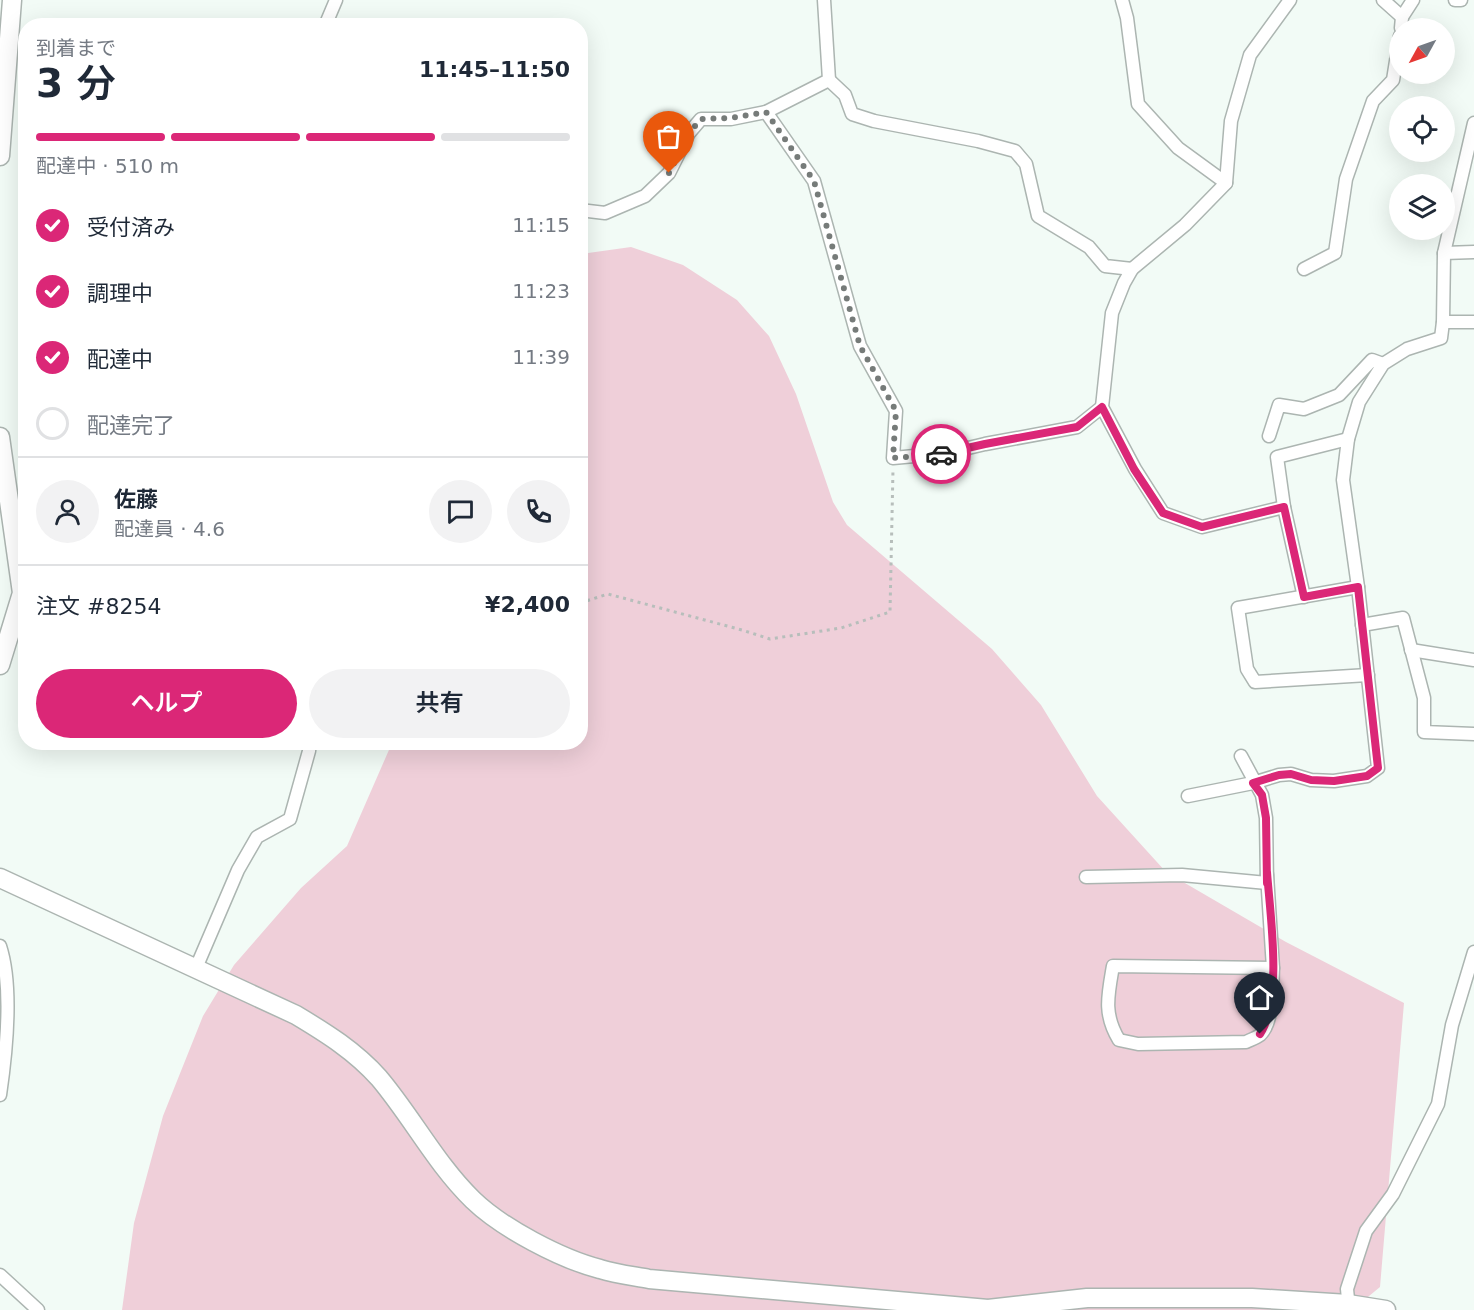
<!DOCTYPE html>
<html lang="ja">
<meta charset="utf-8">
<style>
body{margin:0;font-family:"DejaVu Sans","Noto Sans JP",sans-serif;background:#f2f2f3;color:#1f2937;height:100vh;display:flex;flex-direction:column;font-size:22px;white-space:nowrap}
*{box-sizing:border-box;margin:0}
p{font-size:20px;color:#747a83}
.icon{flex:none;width:33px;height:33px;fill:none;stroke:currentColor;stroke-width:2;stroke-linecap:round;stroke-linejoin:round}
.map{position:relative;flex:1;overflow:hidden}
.details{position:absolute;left:18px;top:18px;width:570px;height:732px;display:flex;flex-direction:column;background:#fff;border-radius:24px;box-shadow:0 6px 24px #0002}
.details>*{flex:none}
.needle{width:39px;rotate:230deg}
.buttons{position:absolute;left:1389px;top:18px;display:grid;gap:12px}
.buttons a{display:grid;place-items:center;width:66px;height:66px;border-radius:50%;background:#fff;box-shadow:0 6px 24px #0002;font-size:30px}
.pin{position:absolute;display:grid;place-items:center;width:51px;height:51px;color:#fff;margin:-62px -26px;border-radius:50% 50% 50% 0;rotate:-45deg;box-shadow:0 0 6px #0007}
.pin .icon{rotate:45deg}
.courier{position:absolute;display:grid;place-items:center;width:60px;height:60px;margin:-30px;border:4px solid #db2777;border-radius:50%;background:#fff;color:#222;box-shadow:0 2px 8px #0007}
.summary em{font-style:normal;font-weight:600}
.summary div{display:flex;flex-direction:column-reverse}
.summary{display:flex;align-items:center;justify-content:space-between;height:102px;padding:0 18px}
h1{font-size:39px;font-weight:600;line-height:45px}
.bar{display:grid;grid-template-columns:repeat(4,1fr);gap:9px 6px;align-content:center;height:72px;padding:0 18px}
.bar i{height:8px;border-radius:4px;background:#e0e1e3}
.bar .selected{background:#db2777}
.bar p{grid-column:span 4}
.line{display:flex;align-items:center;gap:15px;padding:0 18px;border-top:2px solid #e0e1e3}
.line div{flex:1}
.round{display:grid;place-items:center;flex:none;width:63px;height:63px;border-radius:32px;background:#f2f2f3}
ol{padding:0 18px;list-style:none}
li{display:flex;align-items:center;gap:18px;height:66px}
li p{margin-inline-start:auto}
li .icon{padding:6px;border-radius:50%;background:#db2777;color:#fff;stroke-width:4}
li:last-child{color:#747a83}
li i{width:33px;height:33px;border:3px solid #e0e1e3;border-radius:50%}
.button{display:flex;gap:12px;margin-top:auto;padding:12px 18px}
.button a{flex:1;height:69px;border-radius:36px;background:#db2777;color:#fff;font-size:24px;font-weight:600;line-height:69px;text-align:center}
.button a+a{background:#f2f2f3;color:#1f2937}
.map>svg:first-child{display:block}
</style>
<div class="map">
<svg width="1474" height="1310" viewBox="0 0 1474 1310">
<rect width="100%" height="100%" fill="#f2fbf6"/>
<polygon fill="#efcfd9" points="631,247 683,265 737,300 769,336 796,394 833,502 847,525 992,649 1041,705 1097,796 1166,872 1286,942 1404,1003 1380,1287 1352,1310 122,1310 134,1223 163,1116 203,1016 234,965 301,888 347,846 392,743 580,742 581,254"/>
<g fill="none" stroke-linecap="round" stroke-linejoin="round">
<g stroke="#acb5b1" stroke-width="15">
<g id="street">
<polyline points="1122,0 1127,18 1138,104 1178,148 1226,183"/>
<polyline points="1383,0 1402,17 1401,28"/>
<polyline points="1455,0 1461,0"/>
<polyline points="1402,17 1413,0"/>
<polyline points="325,26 336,0"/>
<polyline points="829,80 845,95 852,114 874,121 978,141 1015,151 1026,164 1038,216 1089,247 1105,266 1132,269"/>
<polyline points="766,112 814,181 860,346 896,411 893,458 947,453 985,444 1077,427 1102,407"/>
<polyline points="580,210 605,213 645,196 669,173 689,133 701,119 731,119 766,112 829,80 824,0"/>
<polyline points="1444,253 1474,252"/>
<polyline points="1304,269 1335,253 1346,179 1373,101 1393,80 1400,36"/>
<polyline points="1443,322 1474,322"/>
<polyline points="1269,436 1279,405 1304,409 1339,395 1372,360 1383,364"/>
<polyline points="1284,507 1202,527 1163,513 1135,469 1102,407 1112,313 1124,283 1132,269 1185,225 1226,183 1231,121 1250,55 1290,0"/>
<polyline points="1358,587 1238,608 1247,669 1255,682 1368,675"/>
<polyline points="1304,597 1284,507 1277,457 1348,439"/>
<polyline points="1362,625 1403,618 1424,698 1424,732 1474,734"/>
<polyline points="1411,650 1474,660"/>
<polyline points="1241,756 1262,795 1266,818 1267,883"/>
<polyline points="1188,796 1253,783 1279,775 1291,774 1311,780 1334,781 1367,776 1378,768 1358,587 1343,480 1348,439 1359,402 1383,364 1407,349 1441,338 1443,322 1444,253 1474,123"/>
<polyline points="1267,875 1273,968"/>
<polyline points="1086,877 1182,875 1267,883"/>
<path d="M0,946c13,40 6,108 0,149"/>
<path d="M1113,966l160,2c-1,18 1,54 -13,67 -4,3 -10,5 -14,7l-108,2 -19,-4c-16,-26 -11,-45 -6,-74z"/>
<polyline points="196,968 238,870 257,837 290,819 309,751 310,742"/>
<polyline points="0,1275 38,1310"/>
<polyline points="1349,1309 1347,1289 1366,1231 1393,1194 1438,1104 1452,1025 1474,952"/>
</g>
</g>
<g stroke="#acb5b1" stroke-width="21">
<g id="secondary">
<polyline points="0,156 12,0"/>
<polyline points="0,437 22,593 0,665"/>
<path d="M0,878l296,137c30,18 59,36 83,63 33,39 57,86 94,122 29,28 88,59 127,69 16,5 33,7 49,10l339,30 99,-11h165l96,6 38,6"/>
</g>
</g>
<polyline stroke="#b7bebb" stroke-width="3" stroke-dasharray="3 4.5" stroke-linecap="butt" points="580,603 608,594 742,630 770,639 841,628 890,612 893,469"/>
<use href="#street" stroke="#fff" stroke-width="12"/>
<use href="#secondary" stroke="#fff" stroke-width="18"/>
</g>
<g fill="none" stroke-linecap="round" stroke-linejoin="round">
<polyline stroke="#767b79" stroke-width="6" stroke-dasharray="0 10.8" points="669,173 689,133 701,119 731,118 766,112 814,181 860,346 896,411 893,458 941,454"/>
<path stroke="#db2777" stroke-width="8" d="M941,454l44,-10 92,-17 25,-20 32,62 29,44 39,14 82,-20 20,90 54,-10 20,181 -11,8 -33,5 -23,-1 -20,-6 -12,1 -26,8 9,12 4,23 1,65v-11c3,42 16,127 -7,162"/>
</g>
</svg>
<div class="buttons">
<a><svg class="needle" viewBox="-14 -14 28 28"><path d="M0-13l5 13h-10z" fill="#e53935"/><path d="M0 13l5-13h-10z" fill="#747a83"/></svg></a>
<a><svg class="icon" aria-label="locate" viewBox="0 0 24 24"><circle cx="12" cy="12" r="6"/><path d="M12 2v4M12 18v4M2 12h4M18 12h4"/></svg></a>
<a><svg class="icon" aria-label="layers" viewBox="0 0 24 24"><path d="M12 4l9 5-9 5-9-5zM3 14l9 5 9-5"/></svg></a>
</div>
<div class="pin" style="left:669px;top:173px;background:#ea580c"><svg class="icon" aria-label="bag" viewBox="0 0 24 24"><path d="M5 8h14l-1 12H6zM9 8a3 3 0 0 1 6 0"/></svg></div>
<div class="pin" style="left:1260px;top:1034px;background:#1f2937"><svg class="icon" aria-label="home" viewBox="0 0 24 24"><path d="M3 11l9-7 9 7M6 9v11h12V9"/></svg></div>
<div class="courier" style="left:941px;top:454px"><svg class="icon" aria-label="car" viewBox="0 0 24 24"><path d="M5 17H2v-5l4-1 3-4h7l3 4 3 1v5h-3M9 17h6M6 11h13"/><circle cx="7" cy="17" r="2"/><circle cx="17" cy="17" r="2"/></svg></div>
<section class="details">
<div class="summary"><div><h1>3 分</h1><p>到着まで</p></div><em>11:45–11:50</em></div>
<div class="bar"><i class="selected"></i><i class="selected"></i><i class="selected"></i><i></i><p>配達中 · 510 m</p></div>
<ol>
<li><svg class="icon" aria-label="check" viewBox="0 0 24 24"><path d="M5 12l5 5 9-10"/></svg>受付済み<p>11:15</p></li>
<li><svg class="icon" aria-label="check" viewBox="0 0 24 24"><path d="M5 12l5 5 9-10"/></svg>調理中<p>11:23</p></li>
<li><svg class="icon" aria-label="check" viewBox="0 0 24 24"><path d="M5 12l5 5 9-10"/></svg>配達中<p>11:39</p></li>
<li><i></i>配達完了</li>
</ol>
<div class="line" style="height:108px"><a class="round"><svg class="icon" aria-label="person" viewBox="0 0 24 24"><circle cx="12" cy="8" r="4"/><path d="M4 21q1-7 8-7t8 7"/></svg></a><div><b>佐藤</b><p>配達員 · 4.6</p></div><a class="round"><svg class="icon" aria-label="chat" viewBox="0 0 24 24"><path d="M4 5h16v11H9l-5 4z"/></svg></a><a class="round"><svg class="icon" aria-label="phone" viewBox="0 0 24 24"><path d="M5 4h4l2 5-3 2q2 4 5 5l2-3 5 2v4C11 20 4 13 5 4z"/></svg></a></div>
<div class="line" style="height:78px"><div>注文 #8254</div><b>¥2,400</b></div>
<div class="button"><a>ヘルプ</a><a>共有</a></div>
</section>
</div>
